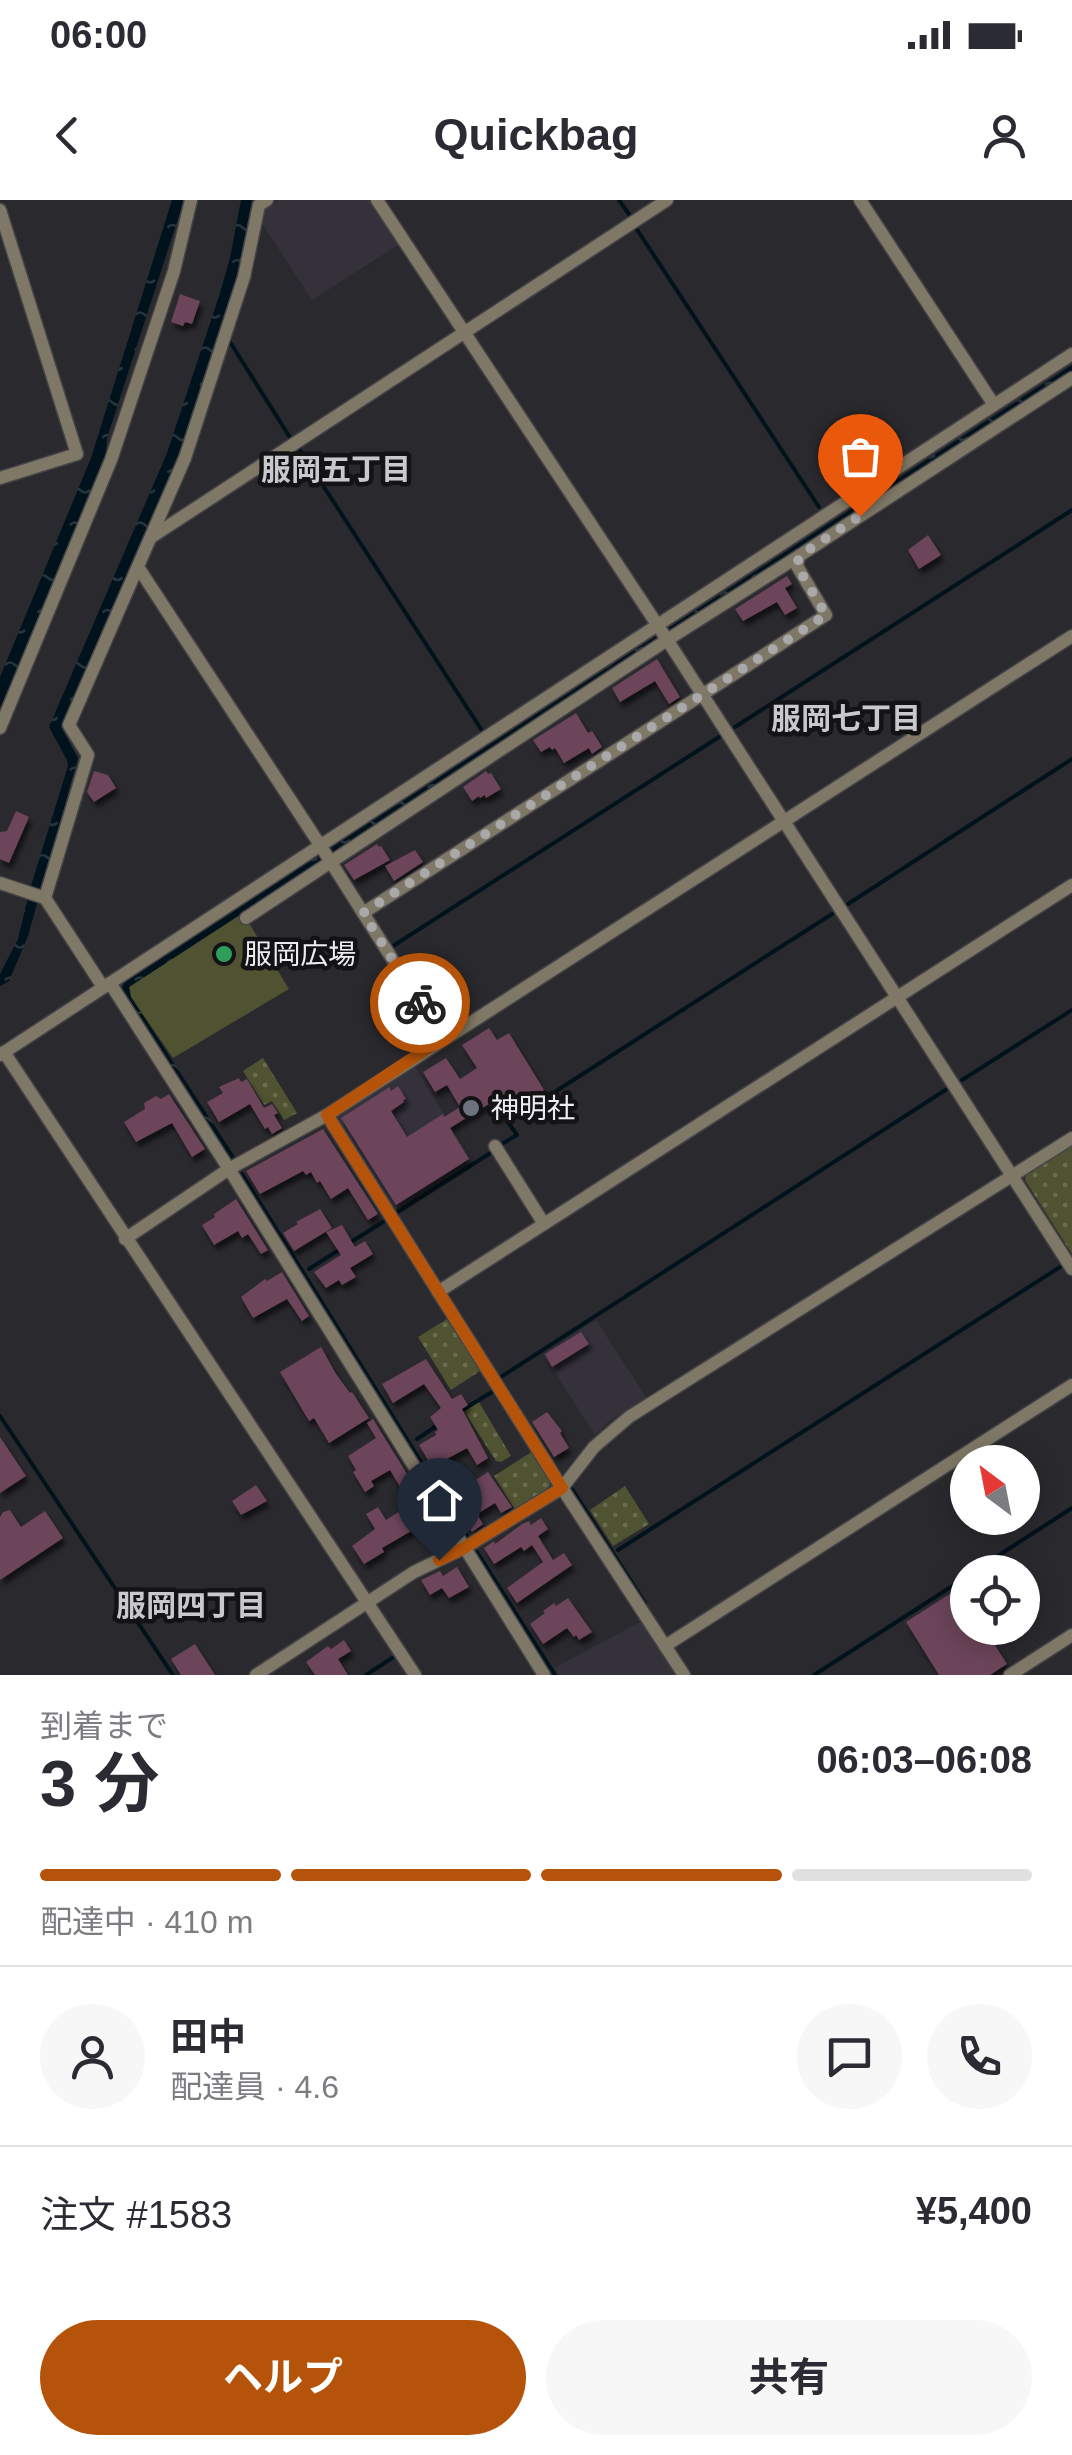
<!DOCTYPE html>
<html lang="ja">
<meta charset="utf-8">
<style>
body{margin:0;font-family:Helvetica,"Noto Sans JP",sans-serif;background:#f7f7f7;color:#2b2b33;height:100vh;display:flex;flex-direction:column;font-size:38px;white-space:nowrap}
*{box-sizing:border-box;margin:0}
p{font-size:32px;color:#7c7c81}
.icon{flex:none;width:55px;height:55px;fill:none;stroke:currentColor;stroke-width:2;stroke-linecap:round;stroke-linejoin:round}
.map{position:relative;height:1475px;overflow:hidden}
.drawer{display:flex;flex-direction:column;background:#fff;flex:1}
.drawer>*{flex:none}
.needle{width:65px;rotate:328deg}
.buttons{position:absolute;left:950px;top:1245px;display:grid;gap:20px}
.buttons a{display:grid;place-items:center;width:90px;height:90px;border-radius:50%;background:#fff;box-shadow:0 5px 25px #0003;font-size:50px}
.pin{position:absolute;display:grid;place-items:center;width:85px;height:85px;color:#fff;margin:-102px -42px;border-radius:50% 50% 50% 0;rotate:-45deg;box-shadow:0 0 10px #0007}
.pin .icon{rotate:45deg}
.courier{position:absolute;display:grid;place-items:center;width:100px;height:100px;margin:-50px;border:8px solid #b45309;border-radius:50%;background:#fff;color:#222;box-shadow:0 2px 12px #0007}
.head em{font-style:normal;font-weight:700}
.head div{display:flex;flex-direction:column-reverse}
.head{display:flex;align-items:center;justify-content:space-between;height:170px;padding:0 40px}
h1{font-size:65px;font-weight:700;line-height:75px}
.bar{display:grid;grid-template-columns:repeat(4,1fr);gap:15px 10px;align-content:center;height:120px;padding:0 40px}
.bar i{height:12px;border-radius:8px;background:#e1e1e2}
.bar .on{background:#b45309}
.bar p{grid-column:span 4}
.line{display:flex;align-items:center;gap:25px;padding:0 40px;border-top:2px solid #e1e1e2}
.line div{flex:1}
.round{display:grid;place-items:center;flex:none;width:105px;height:105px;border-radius:52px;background:#f7f7f7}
.cta{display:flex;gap:20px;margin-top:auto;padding:20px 40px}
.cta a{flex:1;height:115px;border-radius:60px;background:#b45309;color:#fff;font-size:40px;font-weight:700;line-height:115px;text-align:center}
.cta a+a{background:#f7f7f7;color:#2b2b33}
.status{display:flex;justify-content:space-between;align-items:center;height:70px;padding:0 50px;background:#fff;direction:ltr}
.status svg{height:28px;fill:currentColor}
header{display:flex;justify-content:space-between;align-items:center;height:130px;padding:0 40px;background:#fff;font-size:45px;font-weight:700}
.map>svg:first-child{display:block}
</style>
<div class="status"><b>06:00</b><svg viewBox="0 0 49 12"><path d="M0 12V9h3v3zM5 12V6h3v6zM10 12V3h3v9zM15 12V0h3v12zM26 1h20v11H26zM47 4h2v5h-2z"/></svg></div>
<header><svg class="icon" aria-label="back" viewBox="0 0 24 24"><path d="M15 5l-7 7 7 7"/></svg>Quickbag<svg class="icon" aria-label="person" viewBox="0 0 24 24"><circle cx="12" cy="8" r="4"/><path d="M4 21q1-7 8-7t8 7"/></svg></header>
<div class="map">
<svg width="1072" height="1475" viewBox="0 0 1072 1475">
<defs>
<pattern id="green-dots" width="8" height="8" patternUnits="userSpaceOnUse" patternTransform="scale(2.5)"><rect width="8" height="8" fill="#505331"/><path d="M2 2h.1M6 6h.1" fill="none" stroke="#6a6c4f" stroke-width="1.8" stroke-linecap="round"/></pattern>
<pattern id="water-ripples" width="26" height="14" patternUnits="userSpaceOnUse" patternTransform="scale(2.5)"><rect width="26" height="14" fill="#00121c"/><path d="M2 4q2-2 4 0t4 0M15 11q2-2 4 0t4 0" fill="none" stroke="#26353d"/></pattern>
<filter id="shadow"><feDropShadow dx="3" dy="5.5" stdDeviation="2.5" flood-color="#0009"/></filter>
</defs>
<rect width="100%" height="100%" fill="#2a292d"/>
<g fill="#34313b">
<polygon points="278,0 369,0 398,45 312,100 259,19 262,10"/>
<polygon points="414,865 471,959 395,1009 338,920 339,914"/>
<polygon points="596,1120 646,1197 608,1222 595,1235 543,1154"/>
<polygon points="642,1421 676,1475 559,1475 554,1468"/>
</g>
<g fill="url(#green-dots)">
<polygon points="263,858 297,913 284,920 272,901 264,905 243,871"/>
<polygon points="1072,944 1072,1054 1025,980 1026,975"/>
<polygon points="447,1119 480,1171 451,1190 418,1137"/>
<polygon points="479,1202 511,1256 501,1262 496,1261 464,1211"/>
<polygon points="533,1251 551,1279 550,1286 516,1311 494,1276"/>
<polygon points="625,1286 649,1324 613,1346 590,1310"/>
</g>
<polygon fill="#505331" points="243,713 289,789 173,858 131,797 129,787"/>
<g fill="url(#water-ripples)">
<polygon points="172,0 184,0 107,238 106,253 0,509 0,477 91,258"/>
<polygon points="241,0 252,0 237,77 178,256 61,527 78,558 28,736 9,781 0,786 0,774 18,739 30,689 68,566 67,560 49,527 167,253 220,93 230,58"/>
<polygon points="1072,165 1072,173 129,787 131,797 235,957 231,959 121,789 125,782"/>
</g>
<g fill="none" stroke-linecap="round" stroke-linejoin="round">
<g stroke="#00121c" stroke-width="4">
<polyline points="619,0 631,17"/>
<polyline points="636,28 819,307"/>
<polyline points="230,142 291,239"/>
<polyline points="298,247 481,529"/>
<polyline points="735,527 1072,310"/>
<polyline points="848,704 1072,559"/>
<polyline points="393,746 719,537"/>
<polyline points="962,880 1072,810"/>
<polyline points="500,945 517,935 508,922 832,714"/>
<polyline points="242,974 467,1336"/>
<polyline points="396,1013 492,952"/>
<polyline points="351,1042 383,1022"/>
<polyline points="309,1069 339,1050"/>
<polyline points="501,1177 947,889"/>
<polyline points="459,1212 492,1192"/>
<polyline points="0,1216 173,1475"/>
<polyline points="417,1239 438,1225"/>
<polyline points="572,1289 645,1403"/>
<polyline points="618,1350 1060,1067"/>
<polyline points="477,1352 555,1475"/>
<polyline points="973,1372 1072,1308"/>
<polyline points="366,1475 392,1458"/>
<polyline points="814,1475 968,1376"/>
</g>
</g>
<g fill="#6c445a" filter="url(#shadow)">
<polygon points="180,94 200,101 192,124 185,122 183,126 171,122"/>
<polygon points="928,335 941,355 919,369 908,350"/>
<polygon points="787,376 792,384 785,388 797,408 785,415 777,402 743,421 735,409"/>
<polygon points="657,459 680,497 669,504 655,481 620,502 612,488"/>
<polygon points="576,513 588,533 592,531 602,547 592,554 589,548 564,563 555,548 552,550 550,547 541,552 533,540"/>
<polygon points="94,571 108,575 116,588 94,602 87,592"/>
<polygon points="486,571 488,574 491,573 501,589 486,598 485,595 480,598 479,596 472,601 463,587"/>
<polygon points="16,611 29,617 9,663 0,659 0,632 7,631"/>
<polygon points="377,644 379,647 381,646 390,660 354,680 344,665"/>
<polygon points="415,650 423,662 394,681 385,666"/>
<polygon points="489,828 497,840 509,833 544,890 498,918 489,904 450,928 469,959 396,1005 341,918 385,890 389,887 391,891 398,886 406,899 403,900 404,902 391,911 407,937 443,914 444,917 460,907 447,885 435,892 423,872 446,858 460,879 477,868 462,845"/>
<polygon points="239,878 241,882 247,879 264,908 272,904 278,913 274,915 282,928 272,934 268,927 265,929 250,904 219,922 207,902 223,893 219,887"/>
<polygon points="169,894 205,949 192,957 172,923 136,942 124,922 145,909 144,903 156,896 161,899"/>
<polygon points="323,929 378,1014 368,1020 348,988 331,999 320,981 317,983 311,972 306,975 303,971 260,994 246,971"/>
<polygon points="236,999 268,1050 261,1054 248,1034 242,1038 238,1031 214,1045 202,1025 215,1017 214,1014"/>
<polygon points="320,1009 332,1028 294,1051 283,1033 298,1024 296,1022"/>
<polygon points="342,1025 355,1047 365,1041 373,1054 350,1068 356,1077 342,1085 339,1080 326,1088 314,1072 341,1055 326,1032"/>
<polygon points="282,1072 309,1116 302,1121 287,1099 253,1118 241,1097 265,1079 267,1081"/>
<polygon points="581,1132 589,1144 552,1167 545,1154"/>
<polygon points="321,1147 336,1174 350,1193 352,1192 369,1218 329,1243 314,1218 309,1221 280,1172"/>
<polygon points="426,1159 452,1199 461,1194 468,1205 462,1209 488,1258 477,1265 467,1248 432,1267 419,1245 436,1235 435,1232 438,1230 430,1217 441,1208 424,1184 393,1203 382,1184"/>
<polygon points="547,1212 562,1231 560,1233 569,1248 554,1257 532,1222"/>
<polygon points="373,1219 435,1319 419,1329 418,1327 382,1348 384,1352 364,1364 352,1346 375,1329 366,1314 378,1307 386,1320 408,1306 400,1291 402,1290 390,1270 371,1281 374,1286 365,1292 353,1272 356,1270 348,1256 376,1238 367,1223"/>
<polygon points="0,1237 26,1276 0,1293"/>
<polygon points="488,1272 512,1307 501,1313 495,1303 477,1314 483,1324 472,1332 452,1302 465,1294 461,1289"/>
<polygon points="256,1285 267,1301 241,1315 232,1301"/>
<polygon points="10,1310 21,1327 45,1311 63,1338 0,1380 0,1317 3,1312"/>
<polygon points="541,1318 548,1329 538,1336 553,1360 564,1353 572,1365 517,1403 507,1388 543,1362 532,1345 524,1351 521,1347 494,1364 484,1348 494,1341 495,1344 522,1324 529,1321 531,1325"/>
<polygon points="457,1367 469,1387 449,1398 442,1388 430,1395 421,1380 440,1371 443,1376"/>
<polygon points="959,1388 968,1401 968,1428 984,1428 1007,1464 990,1475 939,1475 906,1422"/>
<polygon points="568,1398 592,1432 579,1440 576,1435 574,1437 567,1428 543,1444 530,1424 545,1413 543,1411 554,1403 556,1406"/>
<polygon points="344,1440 351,1451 338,1459 348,1475 315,1475 306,1462 328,1446 331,1449"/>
<polygon points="195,1444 215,1475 181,1475 171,1459"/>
</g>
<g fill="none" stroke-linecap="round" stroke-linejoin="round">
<g stroke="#454448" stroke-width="15">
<g id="minor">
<polyline points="377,0 666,438 1072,1069"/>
<polyline points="860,0 994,205"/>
<polyline points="0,10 77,254 0,278"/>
<polyline points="153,336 667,0"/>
<polyline points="138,367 320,645 443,839"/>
<polyline points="0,528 111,260 174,71 191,0"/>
<polyline points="0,683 45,698"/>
<polyline points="363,713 826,415 797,366 799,356 1072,178"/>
<polyline points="246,718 667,440 799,356"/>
<polyline points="110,783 229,969 544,1475"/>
<polyline points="103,787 45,698 88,555 69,525 185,258 244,77 259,5 267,0"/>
<polyline points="4,852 415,1475"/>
<polyline points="0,855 1072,154"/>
<polyline points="327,915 562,1288 684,1475"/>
<polyline points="495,946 544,1024"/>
<polyline points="125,1039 229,969 327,915 1072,436"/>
<polyline points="438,1092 1072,685"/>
<polyline points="665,1446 1072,1185"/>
<polyline points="256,1475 414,1372 464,1348 562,1288 594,1247 629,1217 1072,938"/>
<polyline points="1010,1475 1072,1435"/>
</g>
</g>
<use href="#minor" stroke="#807866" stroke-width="12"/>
</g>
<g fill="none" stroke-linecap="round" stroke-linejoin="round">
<polyline stroke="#a9a8ab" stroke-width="10" stroke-dasharray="0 18" points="420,803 363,713 826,415 797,366 799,356 860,316"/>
<polyline stroke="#b45309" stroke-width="12" points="420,803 443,838 327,915 562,1288 464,1348 439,1360"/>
</g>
<circle fill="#2e9e5b" stroke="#131214" stroke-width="4" cx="224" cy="754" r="10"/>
<circle fill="#6b7280" stroke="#131214" stroke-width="4" cx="471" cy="908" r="10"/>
<g text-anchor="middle" stroke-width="9" stroke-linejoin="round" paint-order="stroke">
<g font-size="28" fill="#edecef" stroke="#131214" text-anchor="start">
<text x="244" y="764">服岡広場</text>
<text x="491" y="918">神明社</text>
</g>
<g font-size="30" font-weight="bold" fill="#c9c8cd" stroke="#131214">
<text x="336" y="280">服岡五丁目</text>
<text x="846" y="529">服岡七丁目</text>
<text x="191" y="1416">服岡四丁目</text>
</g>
</g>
</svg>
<div class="buttons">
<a><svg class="needle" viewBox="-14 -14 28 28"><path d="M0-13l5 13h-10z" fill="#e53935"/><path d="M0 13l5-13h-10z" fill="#7c7c81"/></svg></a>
<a><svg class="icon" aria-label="locate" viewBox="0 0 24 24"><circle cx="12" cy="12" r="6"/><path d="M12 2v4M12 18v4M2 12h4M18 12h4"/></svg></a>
</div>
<div class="pin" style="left:860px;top:316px;background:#ea580c"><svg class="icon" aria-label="bag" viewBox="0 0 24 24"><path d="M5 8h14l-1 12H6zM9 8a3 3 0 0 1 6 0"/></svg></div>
<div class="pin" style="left:439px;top:1360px;background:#1f2937"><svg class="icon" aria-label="home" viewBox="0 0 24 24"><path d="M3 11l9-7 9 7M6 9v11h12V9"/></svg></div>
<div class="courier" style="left:420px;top:803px"><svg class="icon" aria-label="bike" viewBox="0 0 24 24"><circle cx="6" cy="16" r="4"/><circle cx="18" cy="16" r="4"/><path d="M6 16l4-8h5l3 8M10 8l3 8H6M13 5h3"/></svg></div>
</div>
<section class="drawer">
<div class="head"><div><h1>3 分</h1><p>到着まで</p></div><em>06:03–06:08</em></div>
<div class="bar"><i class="on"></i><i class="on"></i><i class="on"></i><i></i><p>配達中 · 410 m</p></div>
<div class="line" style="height:180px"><a class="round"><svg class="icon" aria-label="person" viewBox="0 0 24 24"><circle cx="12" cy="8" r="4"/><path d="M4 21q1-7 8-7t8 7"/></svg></a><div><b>田中</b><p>配達員 · 4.6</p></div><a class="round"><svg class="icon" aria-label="chat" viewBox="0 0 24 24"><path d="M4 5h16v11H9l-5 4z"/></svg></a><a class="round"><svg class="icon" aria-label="phone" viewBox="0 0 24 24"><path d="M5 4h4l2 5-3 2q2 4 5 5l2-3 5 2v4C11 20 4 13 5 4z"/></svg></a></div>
<div class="line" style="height:130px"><div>注文 #1583</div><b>¥5,400</b></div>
<div class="cta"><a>ヘルプ</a><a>共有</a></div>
</section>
